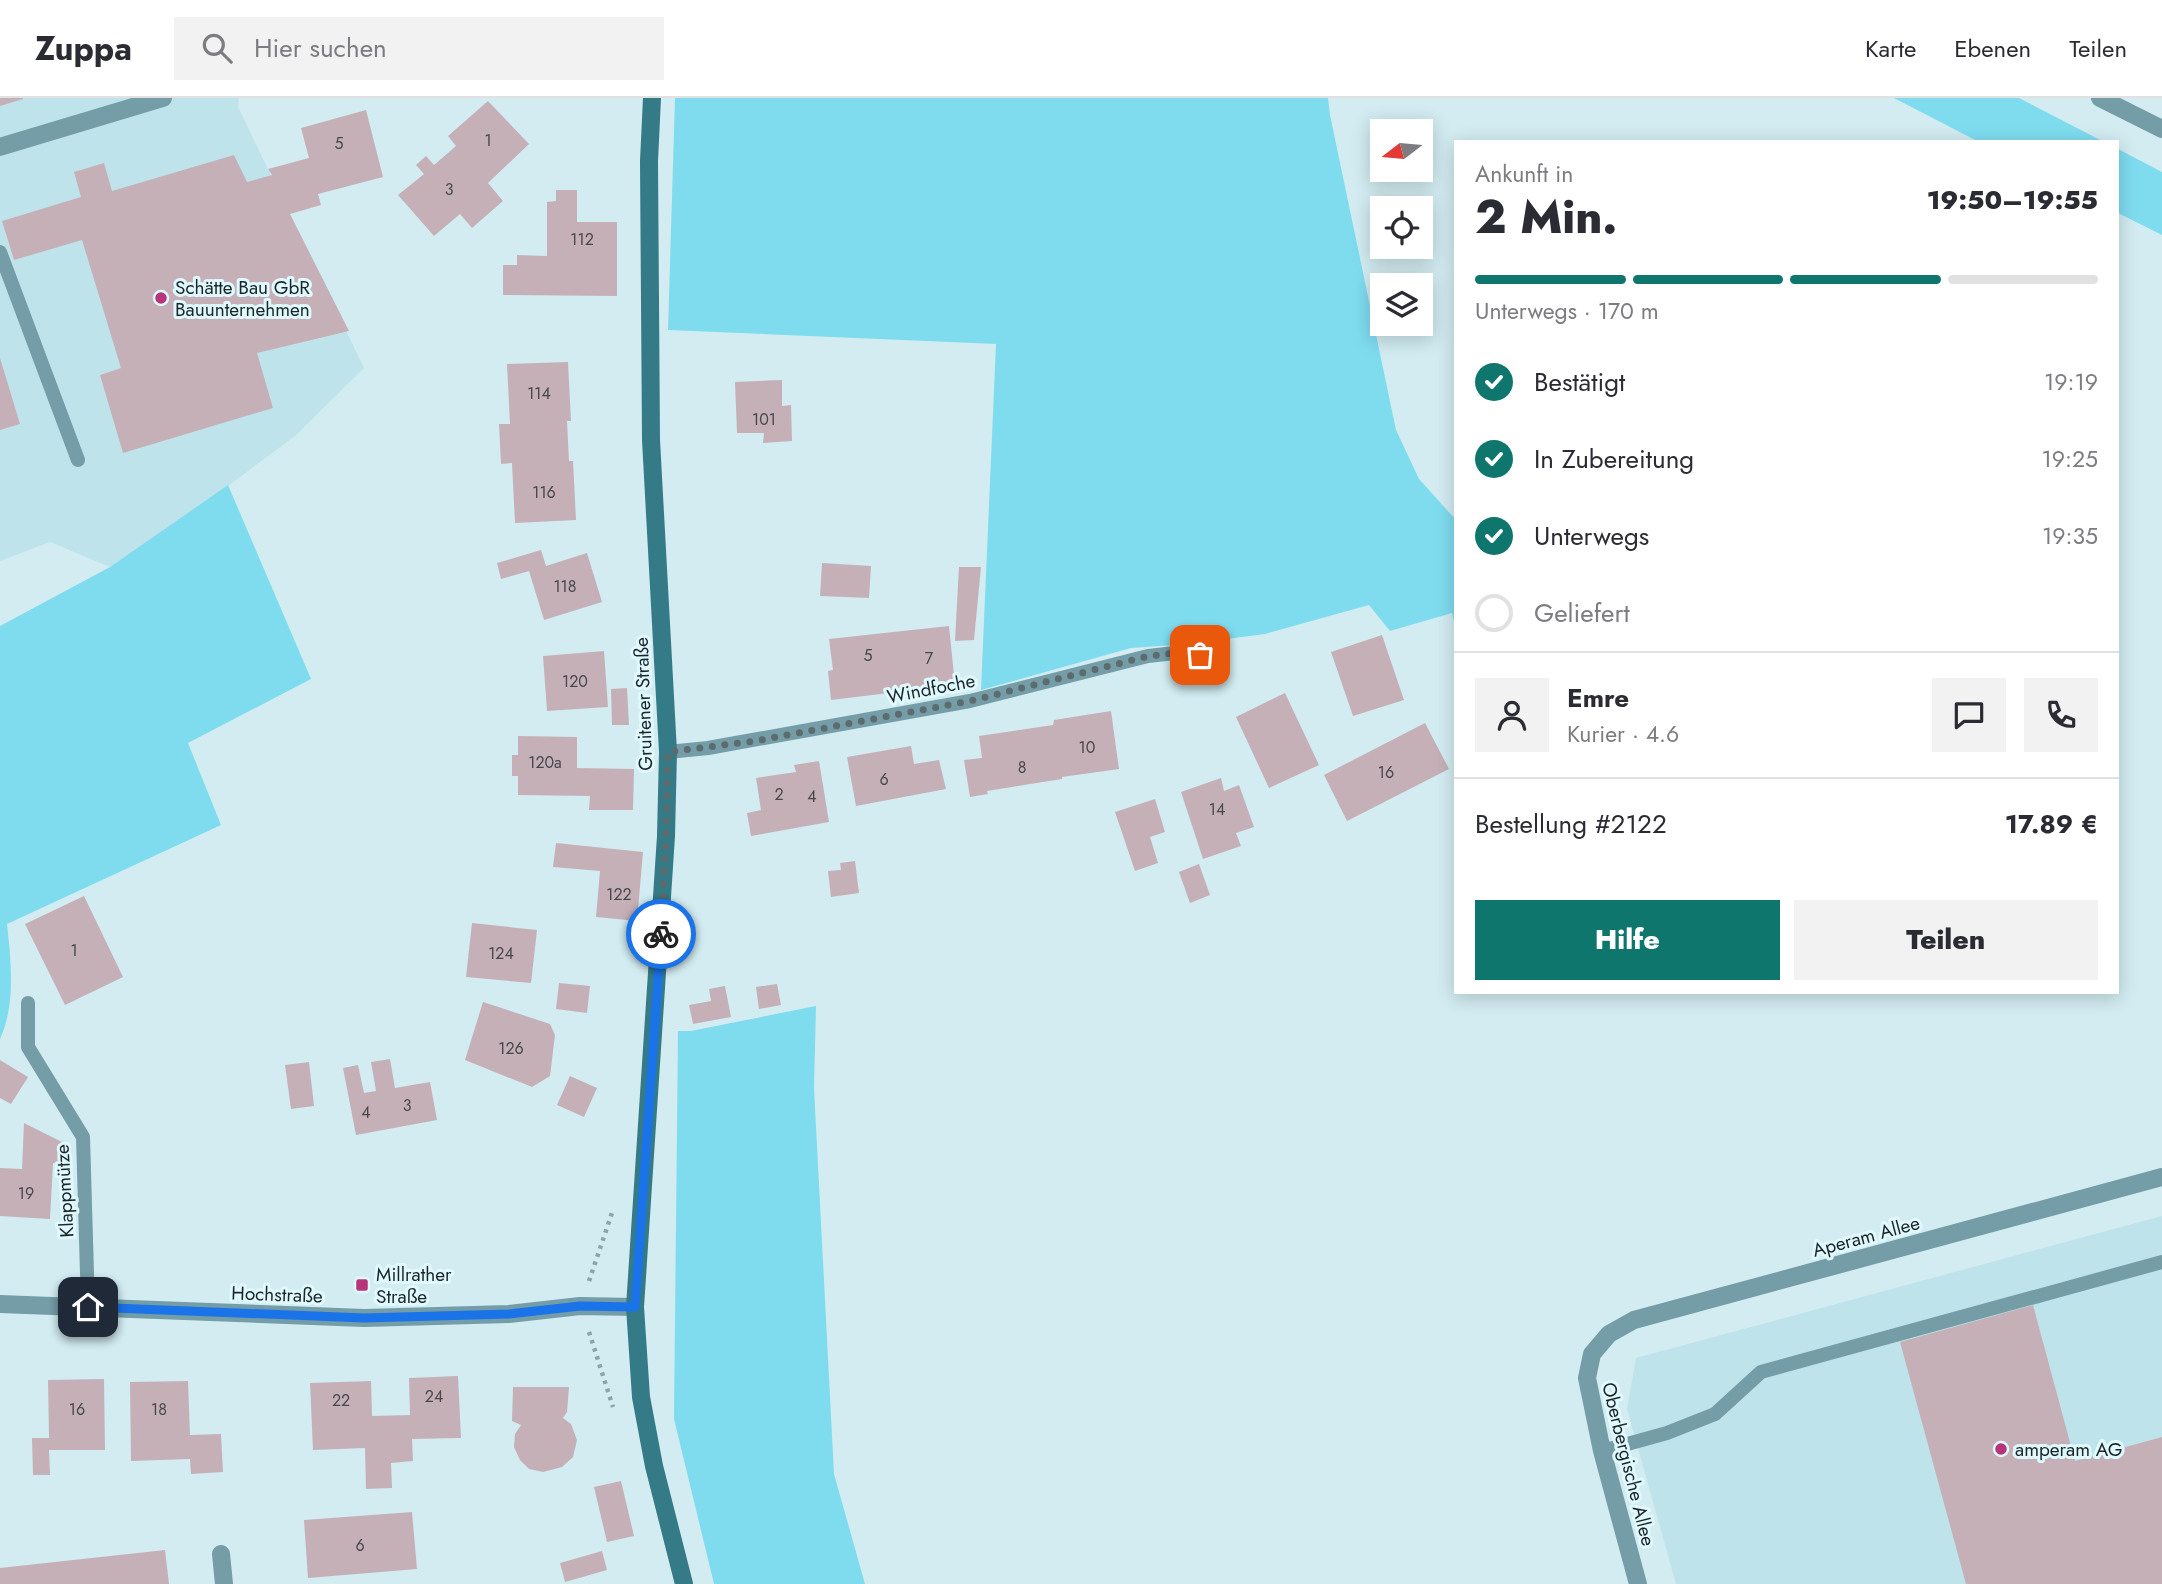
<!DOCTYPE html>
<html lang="de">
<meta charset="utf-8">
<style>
body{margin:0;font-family:Jost,sans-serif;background:#f2f2f3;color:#2b2b33;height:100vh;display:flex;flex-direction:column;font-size:26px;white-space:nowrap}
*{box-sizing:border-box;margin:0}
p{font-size:23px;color:#7c7c81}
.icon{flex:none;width:38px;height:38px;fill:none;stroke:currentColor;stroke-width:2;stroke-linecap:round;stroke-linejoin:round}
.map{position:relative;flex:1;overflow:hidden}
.details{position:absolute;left:1454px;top:42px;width:665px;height:854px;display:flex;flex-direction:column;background:#fff;border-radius:0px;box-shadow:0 4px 18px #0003}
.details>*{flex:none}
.needle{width:46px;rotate:254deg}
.controls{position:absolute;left:1370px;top:21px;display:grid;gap:14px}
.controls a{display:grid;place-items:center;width:63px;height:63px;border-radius:0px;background:#fff;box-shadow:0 4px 18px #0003;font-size:35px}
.pin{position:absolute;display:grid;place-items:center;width:60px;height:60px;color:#fff;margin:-30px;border-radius:14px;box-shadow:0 4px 10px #0006}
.courier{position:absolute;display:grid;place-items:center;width:70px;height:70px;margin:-35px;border:5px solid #1a73e8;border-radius:50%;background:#fff;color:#222;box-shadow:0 2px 9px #0007}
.overview em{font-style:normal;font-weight:800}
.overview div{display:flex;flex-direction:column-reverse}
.overview{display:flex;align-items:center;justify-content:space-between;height:119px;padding:0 21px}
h1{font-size:46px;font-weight:800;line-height:52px}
.bar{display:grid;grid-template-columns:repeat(4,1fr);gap:10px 7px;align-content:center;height:84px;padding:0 21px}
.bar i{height:9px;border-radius:5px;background:#e1e1e2}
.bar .selected{background:#0f766e}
.bar p{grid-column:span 4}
.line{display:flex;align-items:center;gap:18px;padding:0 21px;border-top:2px solid #e1e1e2}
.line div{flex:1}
.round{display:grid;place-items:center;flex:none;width:74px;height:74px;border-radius:0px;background:#f2f2f3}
ol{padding:0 21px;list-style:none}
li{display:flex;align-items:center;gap:21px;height:77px}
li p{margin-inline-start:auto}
li .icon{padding:7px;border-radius:50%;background:#0f766e;color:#fff;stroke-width:4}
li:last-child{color:#7c7c81}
li i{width:38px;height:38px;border:4px solid #e1e1e2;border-radius:50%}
.action{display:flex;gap:14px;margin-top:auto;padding:14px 21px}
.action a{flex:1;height:80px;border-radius:0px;background:#0f766e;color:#fff;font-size:28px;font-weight:800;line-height:80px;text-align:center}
.action a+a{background:#f2f2f3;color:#2b2b33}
header{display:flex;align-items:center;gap:42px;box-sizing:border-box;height:98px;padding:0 35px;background:#fff;border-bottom:2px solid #e1e1e2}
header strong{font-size:33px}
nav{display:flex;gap:38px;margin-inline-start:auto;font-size:24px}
.search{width:490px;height:63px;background:#f2f2f3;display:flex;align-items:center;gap:18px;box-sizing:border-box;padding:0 24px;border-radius:0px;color:#7c7c81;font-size:26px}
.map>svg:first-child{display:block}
</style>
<header>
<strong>Zuppa</strong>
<div class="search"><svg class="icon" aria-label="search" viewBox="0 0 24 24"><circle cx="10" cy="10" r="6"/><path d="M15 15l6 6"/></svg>Hier suchen</div>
<nav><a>Karte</a><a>Ebenen</a><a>Teilen</a></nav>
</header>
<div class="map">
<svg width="2162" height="1486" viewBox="0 0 2162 1486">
<rect width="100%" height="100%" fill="#d2ecf1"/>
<g fill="#bfe3ea">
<polygon points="0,0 239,0 238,9 364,270 295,338 228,388 110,469 50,444 0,463"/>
<polygon points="2162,1118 2162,1486 1676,1486 1627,1311 1636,1260"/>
</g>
<g fill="#7fdcef">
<polygon points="675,0 1328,0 1330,17 1396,332 1419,381 1456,422 1456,531 1452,515 1390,533 1369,507 1265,536 1189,546 1131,550 981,592 996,246 668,232"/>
<polygon points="1894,0 2019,0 2104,44 1979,44"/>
<polygon points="2118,51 2162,74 2162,137 2118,115"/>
<path d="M228,387l83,194 -123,64 33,82 -214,99c4,37 9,80 -7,115v-413l110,-59z"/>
<polygon points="816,908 814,990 834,1376 865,1486 714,1486 674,1321 678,933 691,933"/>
</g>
<g fill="#c6b0b8">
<polygon points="0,0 23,0 23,1 0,8"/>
<polygon points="488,3 529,46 488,85 503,103 472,130 460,116 434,138 398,97 424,76 416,67 426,58 434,67 456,48 448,38"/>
<polygon points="366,12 383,79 318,96 321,107 290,116 349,233 257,255 273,310 123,355 100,277 121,270 82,142 14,162 2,123 81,99 74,74 104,65 112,93 234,57 247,84 272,77 268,71 309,60 301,30"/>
<polygon points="556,92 577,92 577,124 617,124 617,198 503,197 503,167 517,167 517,157 547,158 547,104 556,103"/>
<polygon points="0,260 20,326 0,332"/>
<polygon points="568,264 571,323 567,323 569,363 573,363 576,422 515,425 512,365 501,366 499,326 510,326 507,266"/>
<polygon points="782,282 782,308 791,307 792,343 763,345 764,335 737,335 735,284"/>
<polygon points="541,452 546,468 587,455 602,504 544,522 529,473 501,481 497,465"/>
<polygon points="822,465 871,468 869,500 820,498"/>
<polygon points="959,469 981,469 974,542 955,543"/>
<polygon points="949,528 955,587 831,602 828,573 833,572 829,541"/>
<polygon points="1382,537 1404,602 1353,618 1331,554"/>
<polygon points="604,553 608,609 547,613 543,558"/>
<polygon points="627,590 629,627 612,627 611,591"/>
<polygon points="1285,595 1319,667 1269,690 1236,619"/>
<polygon points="1111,613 1119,671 1062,679 1062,681 987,693 988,696 970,699 964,662 982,660 979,638 1053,627 1054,622"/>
<polygon points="1425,625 1449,671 1347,723 1324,677"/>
<polygon points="518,638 577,639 577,670 634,671 633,712 589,712 590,698 518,697 518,678 512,678 512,657 518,657"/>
<polygon points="911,648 914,666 939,662 946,691 856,708 847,659"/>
<polygon points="819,663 829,724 751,738 747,715 761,712 756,680 796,674 794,667"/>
<polygon points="1221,680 1224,693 1239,687 1254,729 1236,735 1241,748 1203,761 1181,694"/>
<polygon points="1155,701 1165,734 1150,739 1158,765 1135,773 1115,714"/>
<polygon points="556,745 643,754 637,823 596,819 600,773 553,769"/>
<polygon points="855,763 859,795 831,799 828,773 841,772 840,765"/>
<polygon points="1199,766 1210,797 1190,805 1179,774"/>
<polygon points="84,798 123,879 65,907 25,826"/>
<polygon points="472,825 537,832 531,885 466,879"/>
<polygon points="559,885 590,888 587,915 556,911"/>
<polygon points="777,886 781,907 759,911 756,889"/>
<polygon points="725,888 731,919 693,926 689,907 711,903 709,891"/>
<polygon points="483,904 550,926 555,937 550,978 532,989 465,962"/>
<polygon points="390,961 395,990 430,984 437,1022 356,1037 343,970 358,967 364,995 376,993 371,964"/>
<polygon points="0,962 28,979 11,1006 0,1000"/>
<polygon points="309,964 314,1008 291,1011 285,967"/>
<polygon points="570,978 597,990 584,1019 557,1007"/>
<polygon points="24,1025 72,1049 71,1066 53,1065 50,1121 0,1118 0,1070 22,1071"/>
<polygon points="2033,1207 2075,1363 2162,1339 2162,1486 1966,1486 1900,1244"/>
<polygon points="458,1278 461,1340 412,1341 413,1363 391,1365 392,1390 366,1391 365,1350 313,1352 310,1285 371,1283 372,1318 410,1317 409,1280"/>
<polygon points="104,1281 105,1352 49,1352 50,1377 33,1377 32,1340 49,1340 48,1282"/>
<polygon points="188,1283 190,1337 221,1336 223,1374 191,1376 190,1361 131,1363 130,1284"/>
<polygon points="513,1289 569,1289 567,1314 563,1320 571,1326 577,1342 573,1359 562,1369 543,1374 529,1371 520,1362 514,1349 515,1336 521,1327 512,1323"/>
<polygon points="621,1383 634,1438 607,1444 594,1389"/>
<polygon points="412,1414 417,1471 308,1480 304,1422"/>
<polygon points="165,1452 169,1486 0,1486 0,1470"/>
<polygon points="602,1453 607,1472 565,1484 560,1465"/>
</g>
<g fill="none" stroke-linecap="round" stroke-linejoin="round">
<g stroke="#8fa3a7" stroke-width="4.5" stroke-dasharray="3.5 5" stroke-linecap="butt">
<polyline points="589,1183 612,1115"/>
<polyline points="589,1234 613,1309"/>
</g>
<g stroke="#749da7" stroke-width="14">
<polyline points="0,154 78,362"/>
<polyline points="668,654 708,650 970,603 1148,558 1175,555 1200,557"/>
<polyline points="28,905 28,949 83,1039 88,1209"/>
<polyline points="1602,1353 1667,1335 1715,1316 1761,1274 2162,1164"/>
</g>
<g stroke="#749da7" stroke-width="18">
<polyline points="2100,0 2162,31"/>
<polyline points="0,49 163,0"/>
<polyline points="0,1206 364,1220 509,1216 580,1208 635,1209"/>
<polyline points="221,1456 224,1486"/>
<polyline points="1638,1486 1602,1353 1587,1280 1592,1256 1609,1236 1634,1222 2162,1079"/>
</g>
<polyline stroke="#357a87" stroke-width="18" points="652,0 649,63 651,342 668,654 666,738 635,1209 641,1299 654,1368 684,1486"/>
</g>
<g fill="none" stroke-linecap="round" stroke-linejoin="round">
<polyline stroke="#5c6b6e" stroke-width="7" stroke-dasharray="0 12.6" points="661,836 666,738 668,654 755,643 970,603 1149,558 1175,555 1200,557"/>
<polyline stroke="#1a73e8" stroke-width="9" points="88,1209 364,1220 509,1216 580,1208 635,1209 661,836"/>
</g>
<g fill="#b9357a" stroke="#dff9ff" stroke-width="2.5">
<circle cx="161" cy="200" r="7"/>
<rect x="355" y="1180" width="14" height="14" rx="3.5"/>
<circle cx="2001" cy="1351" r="7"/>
</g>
<g text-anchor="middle" stroke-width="6" stroke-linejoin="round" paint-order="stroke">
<g font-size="16" fill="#46484c">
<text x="488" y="48">1</text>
<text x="339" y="51">5</text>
<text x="449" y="97">3</text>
<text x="582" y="147">112</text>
<text x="539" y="301">114</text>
<text x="764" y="327">101</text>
<text x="544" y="400">116</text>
<text x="565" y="494">118</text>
<text x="868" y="563">5</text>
<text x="929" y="566">7</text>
<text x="575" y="589">120</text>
<text x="1087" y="655">10</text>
<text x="545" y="670">120a</text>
<text x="1022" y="675">8</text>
<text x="1386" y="680">16</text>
<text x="884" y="687">6</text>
<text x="779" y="702">2</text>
<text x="812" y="704">4</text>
<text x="1217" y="717">14</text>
<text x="619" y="802">122</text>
<text x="74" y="858">1</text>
<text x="501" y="861">124</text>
<text x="511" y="956">126</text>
<text x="407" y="1013">3</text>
<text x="366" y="1020">4</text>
<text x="26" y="1101">19</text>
<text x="434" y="1304">24</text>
<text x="341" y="1308">22</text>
<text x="77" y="1317">16</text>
<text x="159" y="1317">18</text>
<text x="360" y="1453">6</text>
</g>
<g font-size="19" fill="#1c2628" stroke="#dff9ff" text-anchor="start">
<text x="175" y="196">Schätte Bau GbR<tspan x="175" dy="22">Bauunternehmen</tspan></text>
<text x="376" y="1183">Millrather<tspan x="376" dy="22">Straße</tspan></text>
<text x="2015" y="1358">amperam AG</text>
</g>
<g font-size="19" fill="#1c2628" stroke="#dff9ff">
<text transform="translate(931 590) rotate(-11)" y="7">Windfoche</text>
<text transform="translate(643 606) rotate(-92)" y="7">Gruitener Straße</text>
<text transform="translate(64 1093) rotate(-93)" y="7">Klappmütze</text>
<text transform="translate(1866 1138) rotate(-15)" y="7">Aperam Allee</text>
<text transform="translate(277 1196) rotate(2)" y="7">Hochstraße</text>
<text transform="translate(1629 1366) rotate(76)" y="7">Oberbergische Allee</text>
</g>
</g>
</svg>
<div class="controls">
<a><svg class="needle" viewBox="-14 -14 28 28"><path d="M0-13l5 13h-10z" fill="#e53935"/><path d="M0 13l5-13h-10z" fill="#7c7c81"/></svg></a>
<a><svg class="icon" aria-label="locate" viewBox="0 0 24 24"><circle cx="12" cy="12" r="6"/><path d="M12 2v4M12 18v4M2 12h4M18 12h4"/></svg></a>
<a><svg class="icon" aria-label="layers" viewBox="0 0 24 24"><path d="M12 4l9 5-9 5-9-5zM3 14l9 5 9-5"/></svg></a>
</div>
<div class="pin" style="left:1200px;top:557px;background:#ea580c"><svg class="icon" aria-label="bag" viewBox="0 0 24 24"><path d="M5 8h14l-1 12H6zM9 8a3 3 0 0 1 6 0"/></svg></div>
<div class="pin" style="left:88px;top:1209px;background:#1f2937"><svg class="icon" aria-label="home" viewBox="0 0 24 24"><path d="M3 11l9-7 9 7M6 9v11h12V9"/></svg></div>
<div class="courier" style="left:661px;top:836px"><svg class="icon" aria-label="bike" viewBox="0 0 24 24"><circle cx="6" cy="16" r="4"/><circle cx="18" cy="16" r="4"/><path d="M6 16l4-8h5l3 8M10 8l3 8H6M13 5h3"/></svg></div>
<section class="details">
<div class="overview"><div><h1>2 Min.</h1><p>Ankunft in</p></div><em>19:50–19:55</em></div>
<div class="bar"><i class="selected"></i><i class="selected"></i><i class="selected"></i><i></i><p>Unterwegs · 170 m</p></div>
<ol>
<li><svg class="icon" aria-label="check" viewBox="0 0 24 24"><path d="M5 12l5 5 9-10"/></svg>Bestätigt<p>19:19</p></li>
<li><svg class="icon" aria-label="check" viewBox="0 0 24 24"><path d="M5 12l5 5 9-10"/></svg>In Zubereitung<p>19:25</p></li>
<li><svg class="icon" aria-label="check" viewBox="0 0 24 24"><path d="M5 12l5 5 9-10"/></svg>Unterwegs<p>19:35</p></li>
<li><i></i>Geliefert</li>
</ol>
<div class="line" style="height:126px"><a class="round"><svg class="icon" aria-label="person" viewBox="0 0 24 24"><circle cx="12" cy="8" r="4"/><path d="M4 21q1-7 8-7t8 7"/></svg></a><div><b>Emre</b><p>Kurier · 4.6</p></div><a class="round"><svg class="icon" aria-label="chat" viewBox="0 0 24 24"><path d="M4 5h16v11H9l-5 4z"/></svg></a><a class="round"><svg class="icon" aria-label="phone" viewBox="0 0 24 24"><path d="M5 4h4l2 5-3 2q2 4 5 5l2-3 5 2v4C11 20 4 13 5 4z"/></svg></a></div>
<div class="line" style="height:91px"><div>Bestellung #2122</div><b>17.89 €</b></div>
<div class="action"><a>Hilfe</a><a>Teilen</a></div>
</section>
</div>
